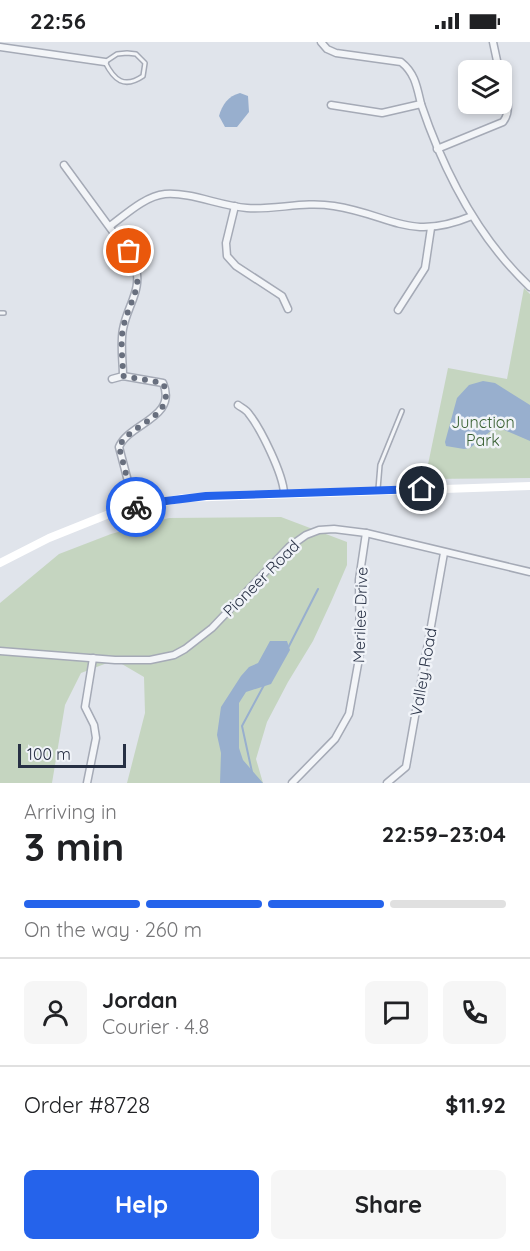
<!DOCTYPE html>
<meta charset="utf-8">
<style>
body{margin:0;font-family:Quicksand,sans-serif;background:#f6f6f6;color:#202124;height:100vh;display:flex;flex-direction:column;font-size:22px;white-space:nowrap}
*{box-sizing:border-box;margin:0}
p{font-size:20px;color:#757577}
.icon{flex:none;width:33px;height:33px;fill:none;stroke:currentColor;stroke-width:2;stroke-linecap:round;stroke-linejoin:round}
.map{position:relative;height:741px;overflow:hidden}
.sheet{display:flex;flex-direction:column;background:#fff;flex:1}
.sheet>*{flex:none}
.buttons{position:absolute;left:458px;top:18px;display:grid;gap:12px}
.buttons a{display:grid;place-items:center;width:54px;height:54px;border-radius:9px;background:#fff;box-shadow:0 3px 9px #0003;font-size:30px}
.scale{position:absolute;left:18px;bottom:15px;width:108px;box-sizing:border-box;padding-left:6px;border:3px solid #273044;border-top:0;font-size:16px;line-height:21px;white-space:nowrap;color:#273044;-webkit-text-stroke:4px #f0f3f8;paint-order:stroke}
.pin{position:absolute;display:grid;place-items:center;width:51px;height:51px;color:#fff;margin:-26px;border:3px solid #fff;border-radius:50%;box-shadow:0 2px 6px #0007}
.courier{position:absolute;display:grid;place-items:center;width:60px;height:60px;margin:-30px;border:4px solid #2563eb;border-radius:50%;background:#fff;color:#222;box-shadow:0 2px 8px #0007}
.head em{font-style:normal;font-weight:700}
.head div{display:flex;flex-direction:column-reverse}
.head{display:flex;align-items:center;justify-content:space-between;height:102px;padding:0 24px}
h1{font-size:39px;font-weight:700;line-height:45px}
.bar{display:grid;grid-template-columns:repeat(4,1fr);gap:9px 6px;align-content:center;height:72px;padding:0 24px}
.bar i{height:8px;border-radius:4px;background:#e0e0e0}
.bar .current{background:#2563eb}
.bar p{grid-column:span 4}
.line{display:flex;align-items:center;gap:15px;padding:0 24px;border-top:2px solid #e0e0e0}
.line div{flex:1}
.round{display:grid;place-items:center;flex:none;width:63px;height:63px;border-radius:9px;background:#f6f6f6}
.primary-button{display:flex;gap:12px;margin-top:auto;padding:12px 24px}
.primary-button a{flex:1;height:69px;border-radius:9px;background:#2563eb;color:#fff;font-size:24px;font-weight:700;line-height:69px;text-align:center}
.primary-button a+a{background:#f6f6f6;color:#202124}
.status{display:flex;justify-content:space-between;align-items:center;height:42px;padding:0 30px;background:#fff;direction:ltr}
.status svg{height:16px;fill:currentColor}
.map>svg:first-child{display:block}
</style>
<div class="status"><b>22:56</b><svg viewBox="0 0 49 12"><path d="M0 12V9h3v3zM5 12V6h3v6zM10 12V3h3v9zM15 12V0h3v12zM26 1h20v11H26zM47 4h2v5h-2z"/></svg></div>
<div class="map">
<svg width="530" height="741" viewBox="0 0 530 741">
<rect width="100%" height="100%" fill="#e0e4eb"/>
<g fill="#c5d5c0">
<polygon points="524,246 530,252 530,436 425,437 448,326 507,337"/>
<polygon points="281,475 347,500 347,523 331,560 313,599 288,640 267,680 256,717 263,741 127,741 145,671 144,635 115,618 81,631 65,663 52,741 0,741 0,561 59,512 111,492 169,476"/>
</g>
<g fill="#98afce">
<path d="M240,51l8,3 1,16 -12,15h-12l-6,-11c3,-11 9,-20 21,-23z"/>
<polygon points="483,339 495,341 530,363 530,399 502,387 492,388 470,406 464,407 446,404 445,400 457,356 469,343"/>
<polygon points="270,599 287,599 290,608 271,642 246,650 239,661 239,706 243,718 263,741 220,741 221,711 217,693 221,665 241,634 249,625 258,621"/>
</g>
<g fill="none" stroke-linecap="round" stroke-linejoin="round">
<g stroke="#98afce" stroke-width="2">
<polyline points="288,606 318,547"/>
<polyline points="252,730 242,684 264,643"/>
</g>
<g stroke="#a5aab6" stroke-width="6">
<g id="lane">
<path d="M127,11l9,1 9,9 -2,13c-19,13 -29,4 -38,-14l12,-8z"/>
<polyline points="0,271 4,271"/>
<polyline points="378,447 380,423 402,369"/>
</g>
</g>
<g stroke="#a5aab6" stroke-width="9">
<g id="street">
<path d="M321,0l6,7 9,4 65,9c14,11 16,25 20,42"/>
<polyline points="493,0 499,28"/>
<polyline points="0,5 105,20"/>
<path d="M331,63l51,8 39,-9c23,68 56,133 109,183"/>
<path d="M437,107l66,-27c10,-13 2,-29 -2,-43"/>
<path d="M64,123l71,97c8,29 -7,41 -12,67 -3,15 0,32 0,47"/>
<polyline points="235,164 226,201 227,214 236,224 282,254 288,267"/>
<path d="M110,184c15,-11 35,-30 55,-32 26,-2 55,12 82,14 29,2 57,-7 87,-2 58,9 75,36 138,10"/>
<polyline points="398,268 425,226 431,186"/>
<path d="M112,337l11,-3 40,7c15,35 -34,40 -44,64l16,61"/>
<path d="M238,363c4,3 9,5 11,9 12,15 34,60 35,79"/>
<polyline points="0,609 115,618 150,618 174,613 185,607 212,586 289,505 306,493 319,488 334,487 366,491 530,530"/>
<polyline points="87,741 96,696 94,683 85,665 93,616"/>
<polyline points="292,741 335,697 349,672 360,611 359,538 366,491"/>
<polyline points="387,741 406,725 444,511"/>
</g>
</g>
<use href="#lane" stroke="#f3f5f8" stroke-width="3"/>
<use href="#street" stroke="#f3f5f8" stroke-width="6"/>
<polyline stroke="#fff" stroke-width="8" points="0,521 49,496 109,472 183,456 530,444"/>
</g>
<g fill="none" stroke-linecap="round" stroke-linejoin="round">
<path stroke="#686f7e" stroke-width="6" stroke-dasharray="0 10.8" d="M129,209c19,33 1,46 -6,77 -3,16 0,33 0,48l40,7c15,35 -34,40 -44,64l16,61 1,-1"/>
<polyline stroke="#2563eb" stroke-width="8" points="136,465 166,459 206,454 422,447"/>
</g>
<g text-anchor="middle" stroke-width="5" stroke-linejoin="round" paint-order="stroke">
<g font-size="16" fill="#396133" stroke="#f0f3f8">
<text x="483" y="386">Junction<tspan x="483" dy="18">Park</tspan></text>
</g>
<g font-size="16" fill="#273044" stroke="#f0f3f8">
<text transform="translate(261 536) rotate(-45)" y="6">Pioneer Road</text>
<text transform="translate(360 573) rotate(-88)" y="6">Merilee Drive</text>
<text transform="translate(423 630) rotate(-80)" y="6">Valley Road</text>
</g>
</g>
</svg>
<div class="buttons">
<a><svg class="icon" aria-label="layers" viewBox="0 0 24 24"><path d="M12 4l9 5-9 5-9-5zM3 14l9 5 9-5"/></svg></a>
</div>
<div class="scale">100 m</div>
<div class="pin" style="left:129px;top:209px;background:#ea580c"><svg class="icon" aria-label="bag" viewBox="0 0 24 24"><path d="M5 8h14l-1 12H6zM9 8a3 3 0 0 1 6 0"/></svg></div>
<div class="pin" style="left:422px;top:447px;background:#1f2937"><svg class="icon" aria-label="home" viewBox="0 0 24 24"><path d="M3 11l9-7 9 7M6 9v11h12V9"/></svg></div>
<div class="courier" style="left:136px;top:465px"><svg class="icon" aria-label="bike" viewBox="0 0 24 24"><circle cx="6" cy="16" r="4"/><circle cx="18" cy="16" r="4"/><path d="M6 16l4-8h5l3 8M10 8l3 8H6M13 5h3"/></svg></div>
</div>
<section class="sheet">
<div class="head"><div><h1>3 min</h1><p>Arriving in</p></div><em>22:59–23:04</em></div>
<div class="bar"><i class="current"></i><i class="current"></i><i class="current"></i><i></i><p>On the way · 260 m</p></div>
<div class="line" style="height:108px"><a class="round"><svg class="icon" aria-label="person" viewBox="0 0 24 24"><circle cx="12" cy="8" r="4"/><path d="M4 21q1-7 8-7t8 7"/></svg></a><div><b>Jordan</b><p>Courier · 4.8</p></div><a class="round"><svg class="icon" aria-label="chat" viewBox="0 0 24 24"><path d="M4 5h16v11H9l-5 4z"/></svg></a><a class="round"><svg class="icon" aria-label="phone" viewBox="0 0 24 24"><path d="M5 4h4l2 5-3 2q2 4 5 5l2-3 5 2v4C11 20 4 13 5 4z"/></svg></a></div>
<div class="line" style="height:78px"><div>Order #8728</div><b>$11.92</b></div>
<div class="primary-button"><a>Help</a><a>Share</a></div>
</section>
